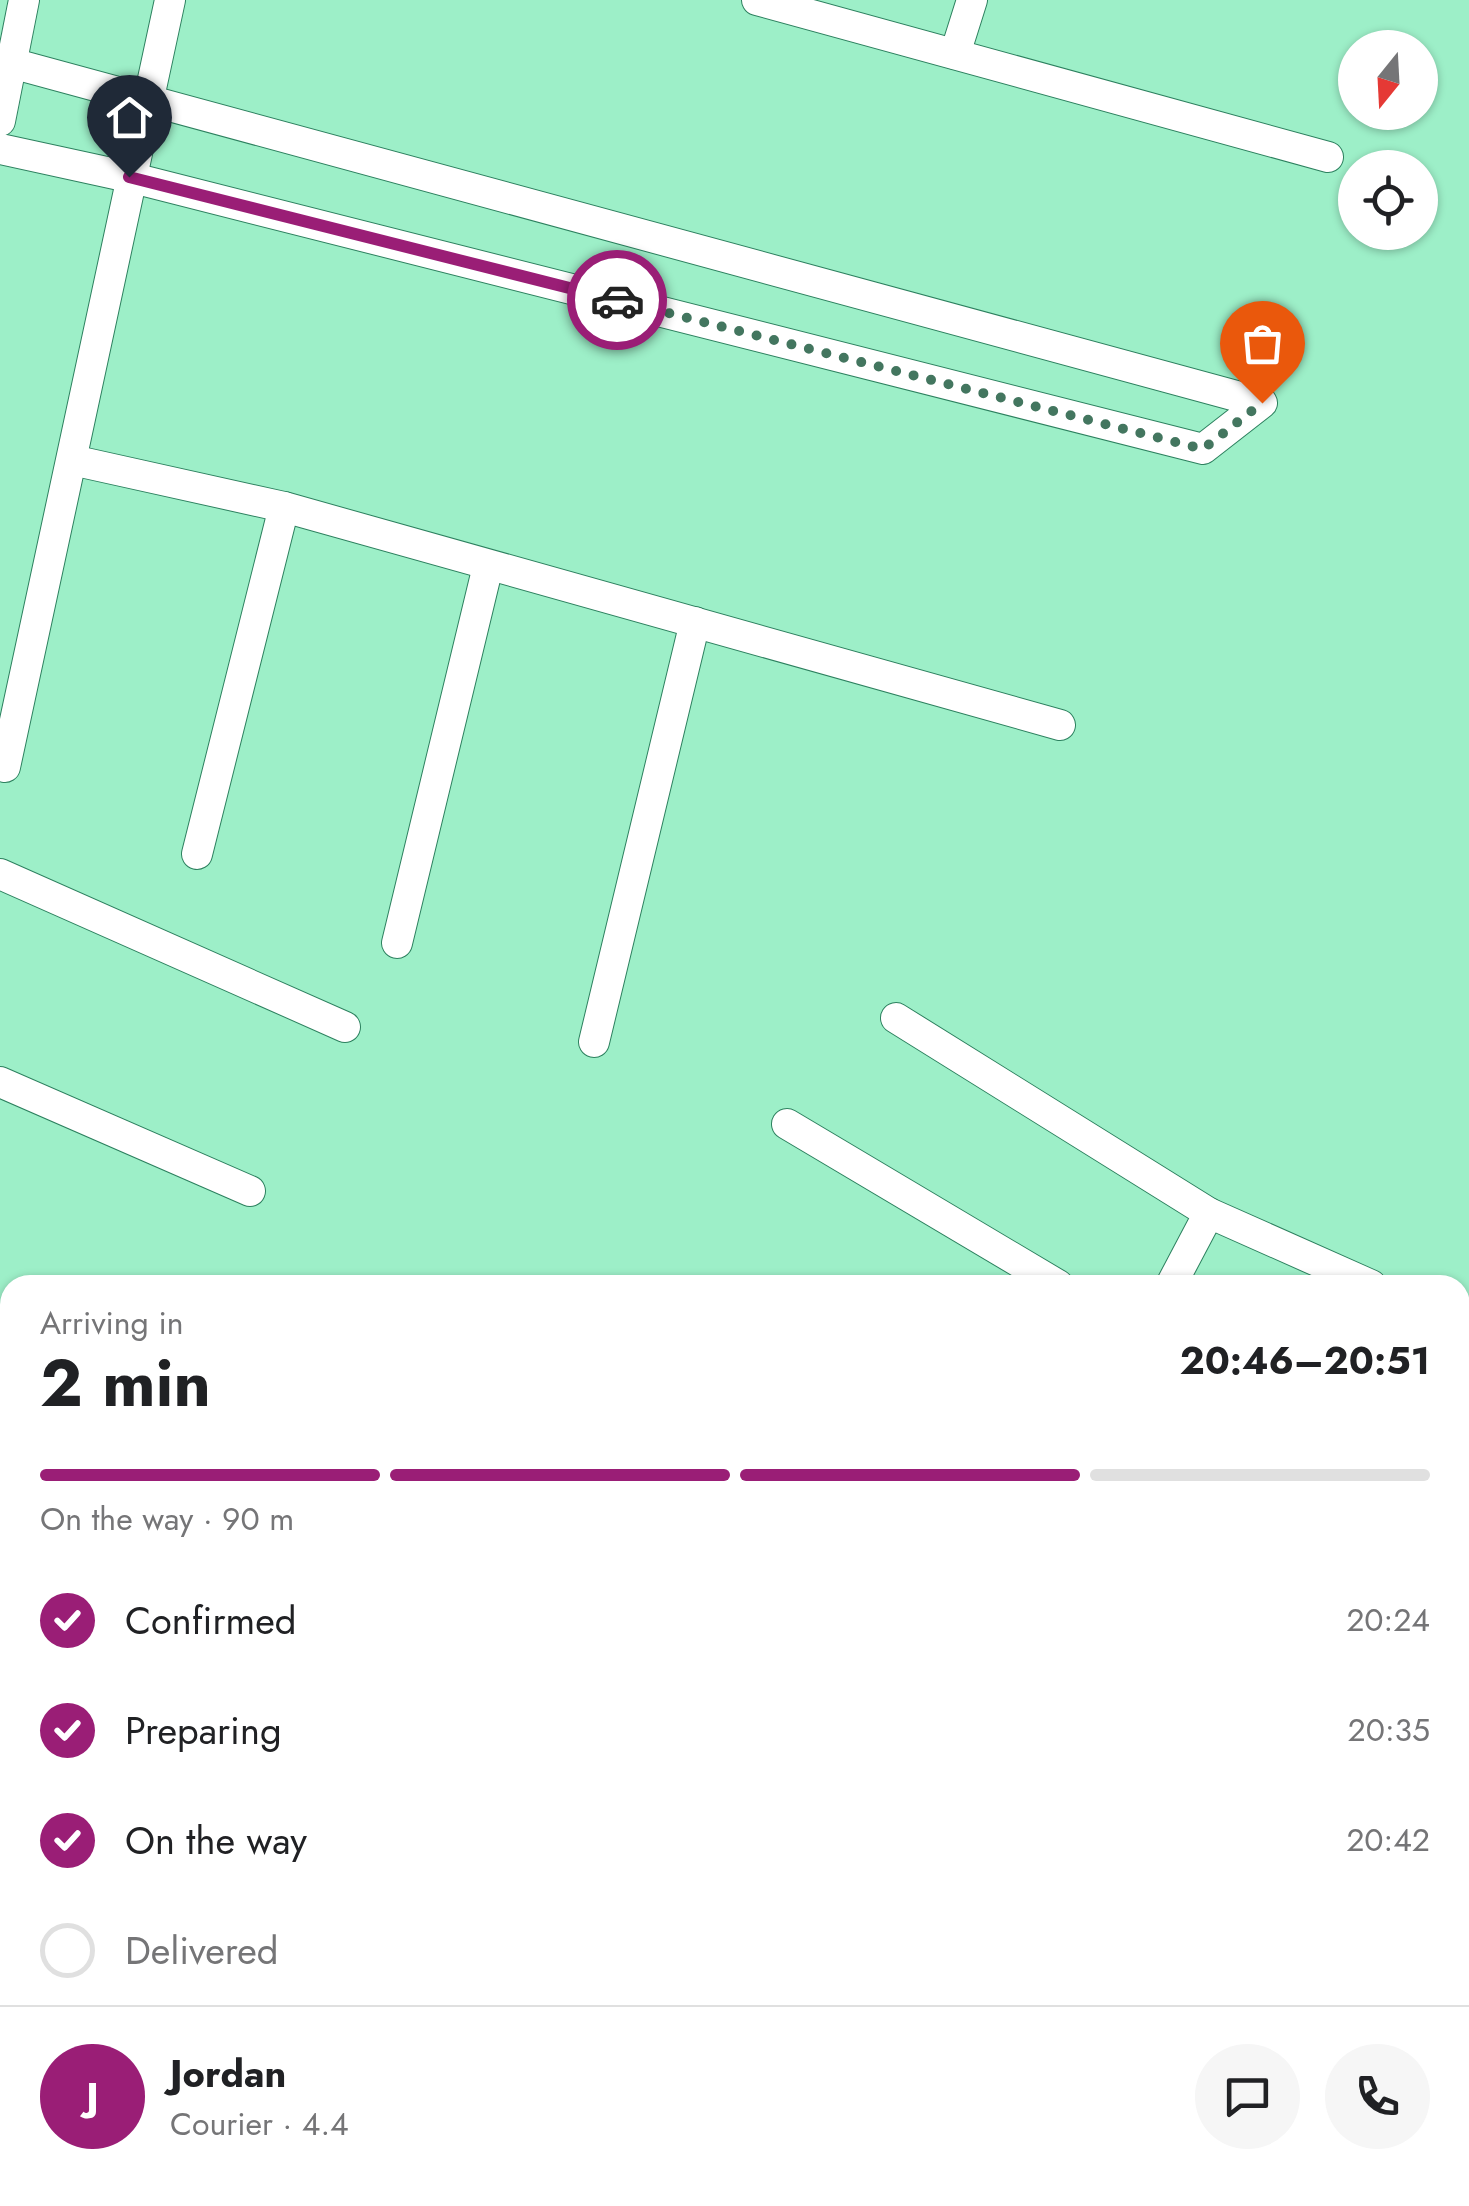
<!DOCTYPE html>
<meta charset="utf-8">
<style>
body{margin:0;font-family:Jost,sans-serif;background:#f6f6f6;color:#202124;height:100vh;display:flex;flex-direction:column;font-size:38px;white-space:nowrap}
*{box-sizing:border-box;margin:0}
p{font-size:32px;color:#757577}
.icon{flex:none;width:55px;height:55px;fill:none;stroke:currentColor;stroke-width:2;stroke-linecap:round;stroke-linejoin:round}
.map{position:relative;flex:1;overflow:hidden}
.drawer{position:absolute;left:0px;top:1275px;width:1470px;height:932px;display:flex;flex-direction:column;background:#fff;border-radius:30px 30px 0 0;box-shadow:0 2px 8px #0004}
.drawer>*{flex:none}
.needle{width:65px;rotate:198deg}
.controls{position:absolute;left:1338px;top:30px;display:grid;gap:20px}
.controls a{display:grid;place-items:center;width:100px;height:100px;border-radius:50%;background:#fff;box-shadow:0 2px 8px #0004;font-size:50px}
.pin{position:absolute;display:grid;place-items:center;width:85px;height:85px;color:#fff;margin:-102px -42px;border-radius:50% 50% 50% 0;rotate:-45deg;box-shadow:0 0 10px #0007}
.pin .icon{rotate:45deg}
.courier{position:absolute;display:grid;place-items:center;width:100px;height:100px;margin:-50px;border:8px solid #9a1e76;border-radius:50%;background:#fff;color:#222;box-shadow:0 2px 12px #0007}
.summary em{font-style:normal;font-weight:700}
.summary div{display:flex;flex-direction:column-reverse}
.summary{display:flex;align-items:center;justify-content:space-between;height:170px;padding:0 40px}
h1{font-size:65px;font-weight:700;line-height:75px}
.bar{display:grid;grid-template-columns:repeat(4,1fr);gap:15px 10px;align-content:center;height:120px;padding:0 40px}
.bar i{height:12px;border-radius:8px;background:#e0e0e0}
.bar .on{background:#9a1e76}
.bar p{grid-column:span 4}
.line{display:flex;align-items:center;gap:25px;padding:0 40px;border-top:2px solid #e0e0e0}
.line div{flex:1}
.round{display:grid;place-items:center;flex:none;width:105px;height:105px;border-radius:52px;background:#f6f6f6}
ol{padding:0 40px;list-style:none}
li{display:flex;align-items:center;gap:30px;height:110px}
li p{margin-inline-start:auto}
li .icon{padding:10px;border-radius:50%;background:#9a1e76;color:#fff;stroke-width:4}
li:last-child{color:#757577}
li i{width:55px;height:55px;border:5px solid #e0e0e0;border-radius:50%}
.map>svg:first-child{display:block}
</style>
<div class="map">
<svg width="1469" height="2206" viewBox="0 0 1469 2206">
<rect width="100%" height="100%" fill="#9defc8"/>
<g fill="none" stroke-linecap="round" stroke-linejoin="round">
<polyline stroke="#a1962d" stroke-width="11" points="1460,1809 1469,1791"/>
<g stroke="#2d815f" stroke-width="32">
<g id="minor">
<polyline points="757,0 1328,157"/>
<polyline points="955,54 972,0"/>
<polyline points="0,60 1262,403 1203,449 129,177 0,149"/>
<polyline points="0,121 24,0"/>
<polyline points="72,460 284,507 1060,725"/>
<polyline points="5,767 170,0"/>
<polyline points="197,854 284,507"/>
<polyline points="0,874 345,1027"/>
<polyline points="397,943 488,566"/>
<polyline points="896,1018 1209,1213 1371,1285"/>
<polyline points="594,1042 695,622"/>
<polyline points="0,1082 250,1191"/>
<polyline points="787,1124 1058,1285"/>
<polyline points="1171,1285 1209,1213"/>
<polyline points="0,1364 10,1370"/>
<polyline points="0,1459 10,1464"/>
<polyline points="1460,1518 1469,1523"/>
<polyline points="0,1715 10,1699"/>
<polyline points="0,1770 10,1778"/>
<polyline points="0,2111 10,2120"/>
<polyline points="1268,2198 1280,2206"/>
<polyline points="247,2206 254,2198"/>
<polyline points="434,2206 441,2198"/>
<polyline points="635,2206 639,2198"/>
<polyline points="922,2206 927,2198"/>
</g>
</g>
<use href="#minor" stroke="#fff" stroke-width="30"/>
</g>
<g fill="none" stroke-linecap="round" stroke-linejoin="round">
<polyline stroke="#43765f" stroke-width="10" stroke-dasharray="0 18" points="617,300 1203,449 1262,403"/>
<polyline stroke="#9a1e76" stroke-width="12" points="129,177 617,300"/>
</g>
</svg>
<div class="controls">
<a><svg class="needle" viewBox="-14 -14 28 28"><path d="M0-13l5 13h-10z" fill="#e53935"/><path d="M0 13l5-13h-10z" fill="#757577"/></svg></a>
<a><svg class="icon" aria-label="locate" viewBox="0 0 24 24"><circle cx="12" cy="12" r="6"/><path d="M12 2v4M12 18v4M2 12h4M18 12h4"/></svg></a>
</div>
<div class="pin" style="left:1262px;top:403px;background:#ea580c"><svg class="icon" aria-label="bag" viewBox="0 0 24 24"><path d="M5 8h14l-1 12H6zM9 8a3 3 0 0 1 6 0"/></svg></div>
<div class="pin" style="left:129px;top:177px;background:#1f2937"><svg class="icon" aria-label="home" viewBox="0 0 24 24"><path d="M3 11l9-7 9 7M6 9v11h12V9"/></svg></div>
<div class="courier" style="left:617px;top:300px"><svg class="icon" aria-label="car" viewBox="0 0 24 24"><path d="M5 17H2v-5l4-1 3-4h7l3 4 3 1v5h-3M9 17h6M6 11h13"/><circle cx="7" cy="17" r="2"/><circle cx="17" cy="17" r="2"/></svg></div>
<section class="drawer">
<div class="summary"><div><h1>2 min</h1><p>Arriving in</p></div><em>20:46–20:51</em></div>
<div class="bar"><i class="on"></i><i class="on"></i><i class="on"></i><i></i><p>On the way · 90 m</p></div>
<ol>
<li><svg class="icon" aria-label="check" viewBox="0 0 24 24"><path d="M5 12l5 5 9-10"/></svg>Confirmed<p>20:24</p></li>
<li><svg class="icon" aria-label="check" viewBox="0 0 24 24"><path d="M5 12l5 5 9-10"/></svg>Preparing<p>20:35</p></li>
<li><svg class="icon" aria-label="check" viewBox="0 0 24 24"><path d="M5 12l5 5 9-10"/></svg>On the way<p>20:42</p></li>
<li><i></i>Delivered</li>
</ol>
<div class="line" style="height:180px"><b class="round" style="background:#9a1e76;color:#fff">J</b><div><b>Jordan</b><p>Courier · 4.4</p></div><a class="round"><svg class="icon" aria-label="chat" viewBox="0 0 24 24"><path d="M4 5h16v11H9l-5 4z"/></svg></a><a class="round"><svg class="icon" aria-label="phone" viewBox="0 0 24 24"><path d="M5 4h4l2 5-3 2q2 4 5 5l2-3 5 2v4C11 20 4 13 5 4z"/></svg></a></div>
</section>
</div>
